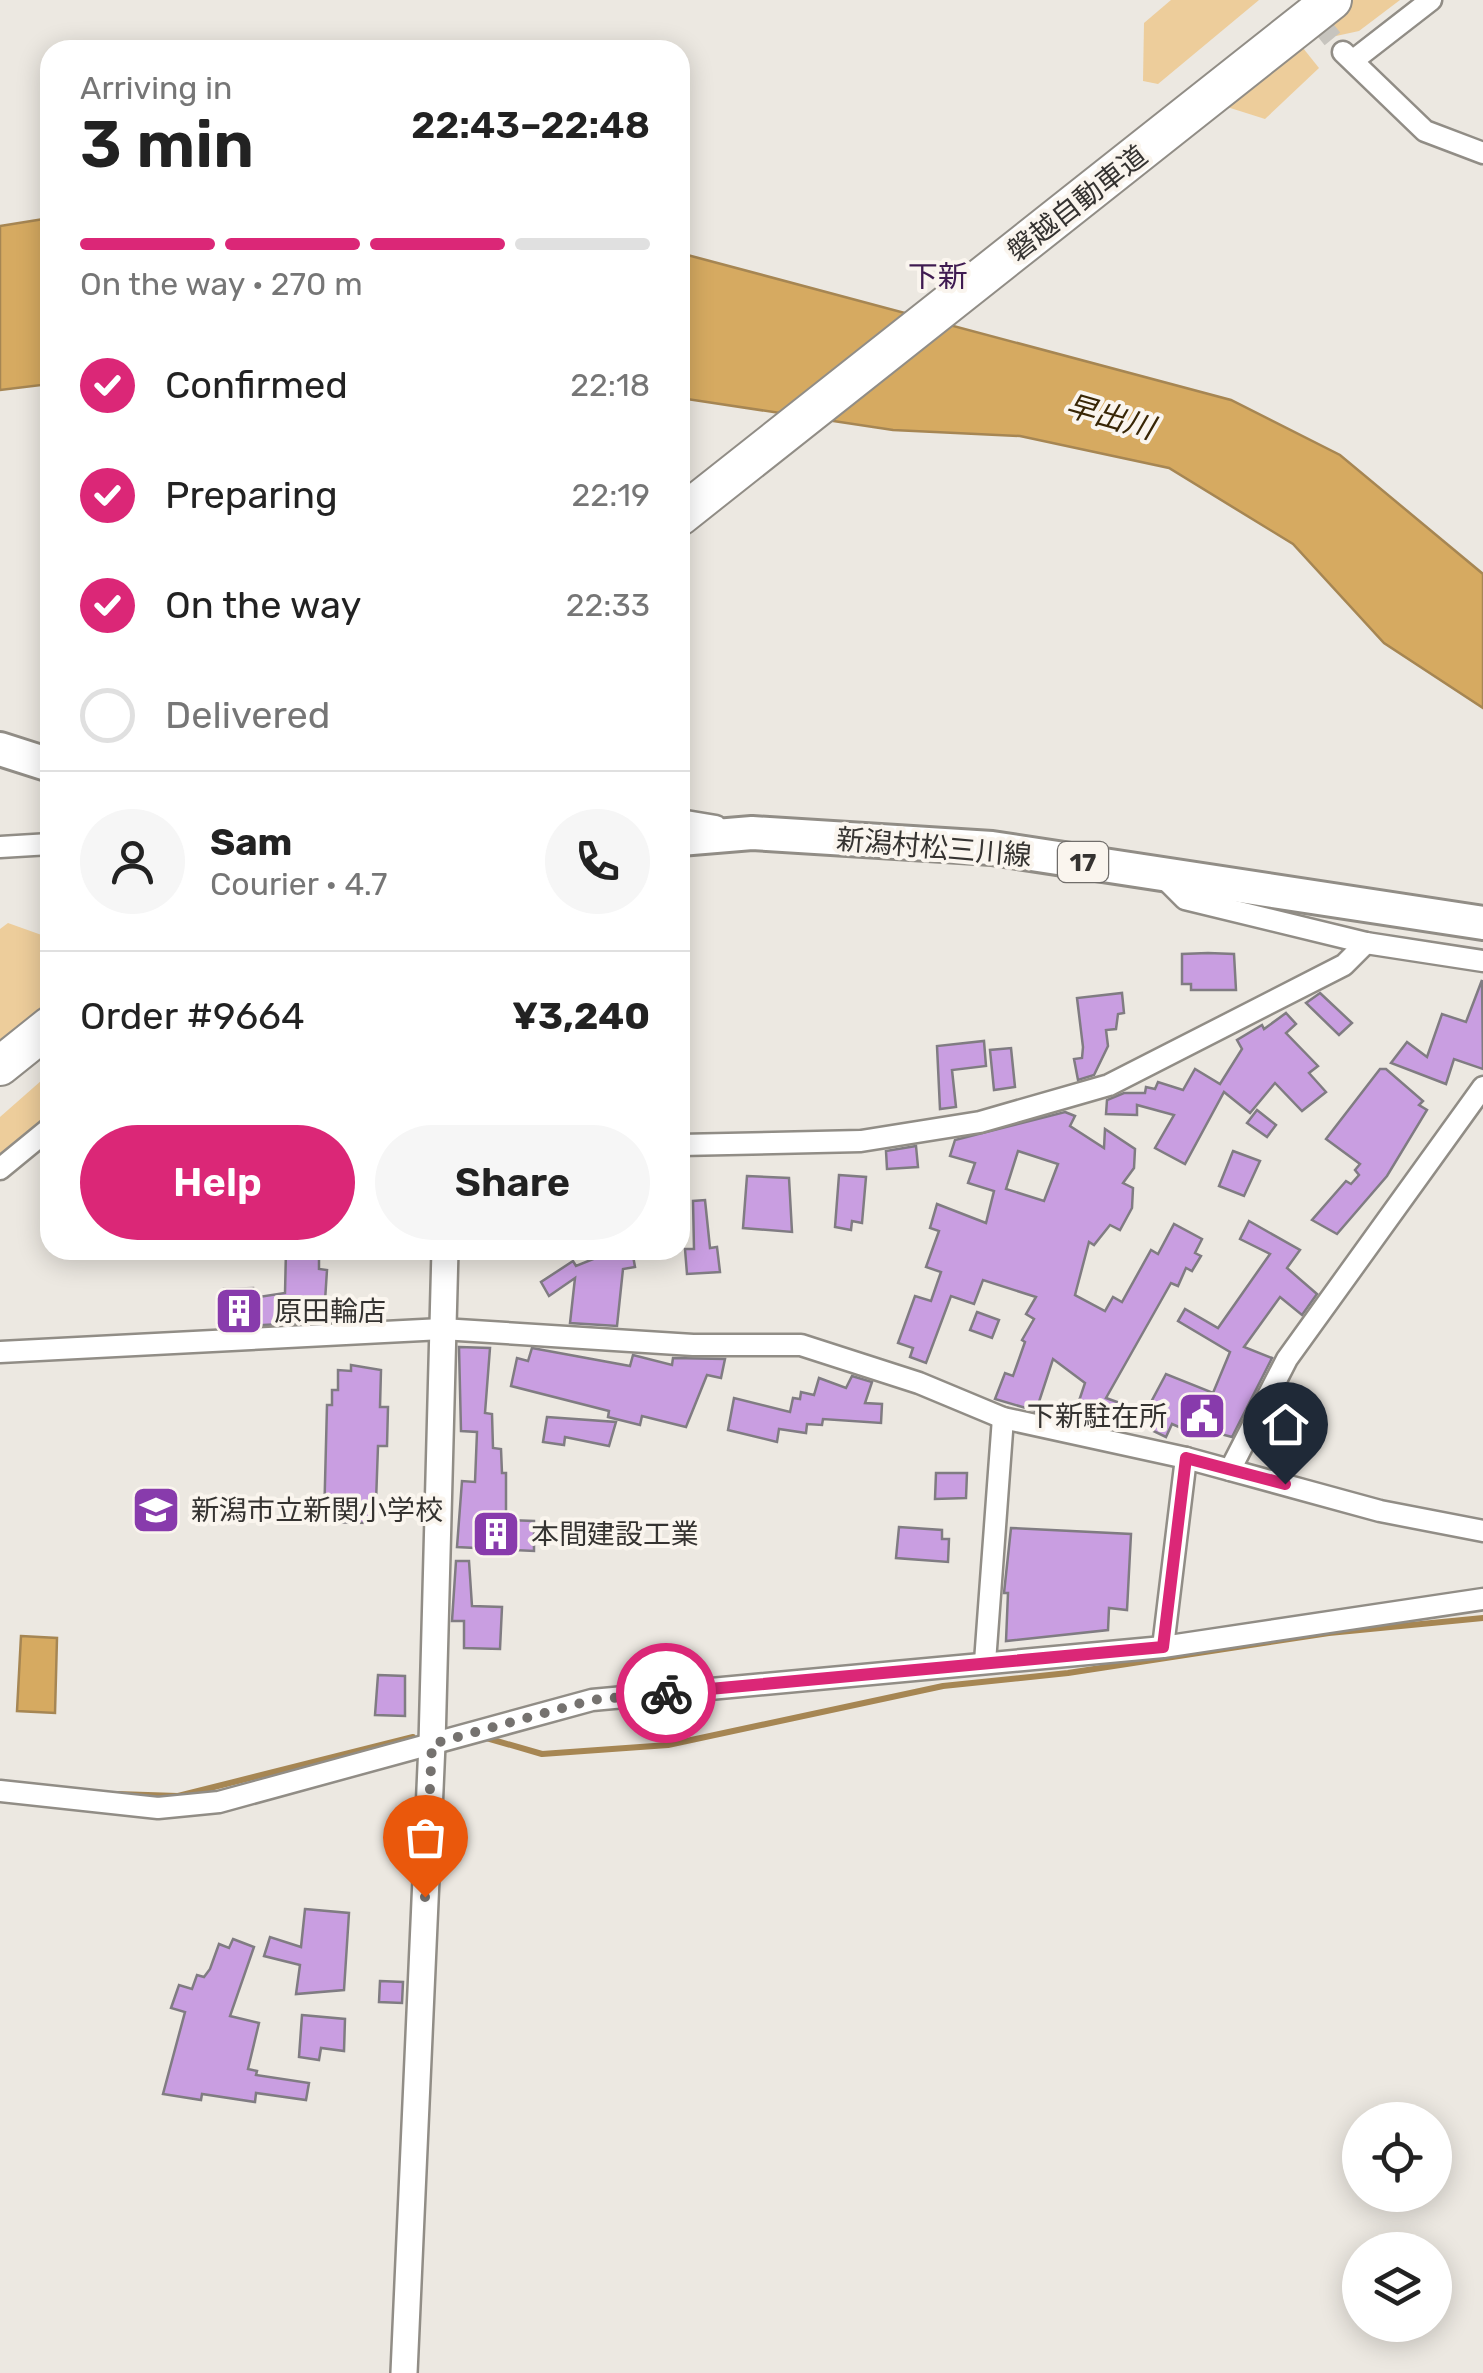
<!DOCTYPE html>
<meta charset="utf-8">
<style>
body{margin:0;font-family:Rubik,"Noto Sans JP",sans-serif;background:#f6f6f6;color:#222;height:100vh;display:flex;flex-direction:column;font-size:38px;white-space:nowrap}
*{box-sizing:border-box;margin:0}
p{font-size:32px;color:#767676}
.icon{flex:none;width:55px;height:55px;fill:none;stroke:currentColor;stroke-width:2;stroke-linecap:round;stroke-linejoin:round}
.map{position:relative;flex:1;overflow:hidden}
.side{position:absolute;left:40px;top:40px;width:650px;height:1220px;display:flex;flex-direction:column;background:#fff;border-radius:30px;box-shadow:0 5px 25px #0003}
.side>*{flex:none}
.tools{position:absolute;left:1342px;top:2102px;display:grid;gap:20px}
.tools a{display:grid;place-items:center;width:110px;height:110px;border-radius:50%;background:#fff;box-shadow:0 5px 25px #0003;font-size:50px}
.pin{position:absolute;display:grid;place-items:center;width:85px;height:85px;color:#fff;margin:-102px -42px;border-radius:50% 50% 50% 0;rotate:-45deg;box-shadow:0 0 10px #0007}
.pin .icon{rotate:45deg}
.courier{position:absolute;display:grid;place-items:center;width:100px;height:100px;margin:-50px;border:8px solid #db2777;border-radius:50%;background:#fff;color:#222;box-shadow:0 2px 12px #0007}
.overview em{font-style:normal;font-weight:600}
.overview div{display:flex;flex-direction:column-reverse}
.overview{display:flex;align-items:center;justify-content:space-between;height:170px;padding:0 40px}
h1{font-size:65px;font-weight:600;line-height:75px}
.bar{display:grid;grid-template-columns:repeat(4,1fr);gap:15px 10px;align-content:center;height:120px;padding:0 40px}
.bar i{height:12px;border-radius:8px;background:#e0e0e0}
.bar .on{background:#db2777}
.bar p{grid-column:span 4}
.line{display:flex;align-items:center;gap:25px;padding:0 40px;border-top:2px solid #e0e0e0}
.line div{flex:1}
.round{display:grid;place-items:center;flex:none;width:105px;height:105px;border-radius:52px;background:#f6f6f6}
ol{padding:0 40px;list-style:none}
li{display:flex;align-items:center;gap:30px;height:110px}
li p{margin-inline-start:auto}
li .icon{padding:10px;border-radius:50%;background:#db2777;color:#fff;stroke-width:4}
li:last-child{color:#767676}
li i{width:55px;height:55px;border:5px solid #e0e0e0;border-radius:50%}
.cta{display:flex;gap:20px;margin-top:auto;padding:20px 40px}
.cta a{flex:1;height:115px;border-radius:60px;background:#db2777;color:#fff;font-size:40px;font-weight:600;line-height:115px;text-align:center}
.cta a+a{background:#f6f6f6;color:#222}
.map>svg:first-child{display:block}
</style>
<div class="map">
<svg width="1483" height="2373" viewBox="0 0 1483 2373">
<rect width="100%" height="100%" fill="#ece8e1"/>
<g fill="#edcd9b">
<polygon points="1171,0 1259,0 1158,84 1143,81 1144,23"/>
<polygon points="1349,0 1400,0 1359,31 1336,36 1324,21"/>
<polygon points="1299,43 1319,68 1265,119 1224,106"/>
<polygon points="8,923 50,938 50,1006 0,1048 0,929"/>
<polygon points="50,1073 50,1122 0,1162 0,1117"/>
</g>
<g fill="#d6aa61" stroke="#a68653" stroke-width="2.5">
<polygon points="50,218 50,384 0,390 0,226"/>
<polygon points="680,253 1231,400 1340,455 1483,574 1483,708 1384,643 1293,544 1169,468 1020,436 893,430 680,398"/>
<polygon points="21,1636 57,1638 55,1713 17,1711"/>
</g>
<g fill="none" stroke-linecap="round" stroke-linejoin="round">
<g stroke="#a68653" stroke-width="6">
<polyline points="483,1737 542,1754 668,1745 943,1686 1068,1673 1329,1633 1483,1618"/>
<polyline points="117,1794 178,1796 413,1737"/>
</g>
</g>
<g fill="#c99ee1" stroke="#807c82" stroke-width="2.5" fill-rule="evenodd">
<polygon points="1208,953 1234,954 1236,990 1191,990 1191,984 1182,984 1182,954"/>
<polygon points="1482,980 1483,1069 1454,1059 1446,1084 1391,1063 1407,1042 1427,1057 1442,1014 1466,1022"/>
<polygon points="1122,993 1124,1013 1118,1014 1116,1029 1106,1030 1108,1046 1094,1075 1078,1080 1074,1059 1082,1058 1083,1047 1077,998"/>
<polygon points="1320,993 1352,1023 1339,1035 1306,1003"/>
<polygon points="1286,1013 1296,1024 1286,1033 1318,1066 1309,1073 1326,1092 1302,1111 1275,1083 1250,1113 1224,1092 1185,1164 1155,1148 1174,1115 1137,1105 1137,1115 1106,1114 1107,1100 1124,1093 1145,1093 1146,1087 1155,1089 1158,1082 1183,1090 1195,1069 1220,1084 1242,1049 1237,1040 1262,1025 1264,1029"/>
<polygon points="984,1041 986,1066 952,1070 956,1107 940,1109 937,1046"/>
<polygon points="1011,1048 1015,1087 994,1090 990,1050"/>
<polygon points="1380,1069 1386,1069 1423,1101 1419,1105 1427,1110 1387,1176 1337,1234 1312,1220 1346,1181 1351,1184 1359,1175 1355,1170 1360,1164 1326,1139"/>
<polygon points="1257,1110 1276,1125 1267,1137 1247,1123"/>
<path d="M1065,1112l10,4 -5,10 34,22 1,-19 30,20 -1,19 -11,15 10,5 -1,20 -12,22 -10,-5 -16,20 -5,-3 -14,53 30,16 8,-14 9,5 29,-52 7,4 16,-30 28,15 -7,14 6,3 -9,15 -6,-3 -8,18 -7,-3 -65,115 14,5 -11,24 -35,-11 11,-33 -32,-24 -17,52 -41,-12 10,-26 8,3 12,-34 -3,-2 12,-21 -8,-5 10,-17 -53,-17 -9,24 -23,-8 -25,67 -16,-6 3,-9 -15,-5 17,-47 16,5 10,-29 -15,-5 13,-36 -9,-3 7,-24 49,19 8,-32 -26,-8 7,-20 -25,-7 5,-16zM1018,1151l40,13 -14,37 -38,-12z"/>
<polygon points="916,1146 918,1167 887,1169 886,1151"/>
<polygon points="1233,1151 1260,1161 1244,1196 1219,1186"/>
<polygon points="839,1175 866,1177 862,1223 852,1221 851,1230 835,1227"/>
<polygon points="747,1176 789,1178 792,1232 743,1228"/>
<polygon points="705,1200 710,1248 717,1247 720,1272 687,1274 685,1249 694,1249 693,1201"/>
<polygon points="1249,1221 1300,1250 1287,1268 1317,1294 1302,1315 1280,1297 1244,1347 1272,1358 1232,1437 1198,1428 1195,1434 1172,1424 1166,1437 1149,1429 1158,1408 1150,1404 1166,1374 1213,1393 1230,1352 1178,1321 1185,1309 1218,1328 1270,1254 1240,1239"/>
<polygon points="286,1250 319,1250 319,1269 327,1270 325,1301 335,1300 337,1321 225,1327 224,1289 253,1288 253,1298 285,1293"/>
<polygon points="632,1250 635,1267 623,1269 617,1326 570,1323 575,1278 549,1296 541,1282 573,1261 576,1266 601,1256 600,1252"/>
<polygon points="977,1312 999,1320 992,1338 970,1330"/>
<polygon points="459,1347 490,1348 485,1413 492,1414 493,1448 501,1449 502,1473 506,1473 506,1520 534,1521 534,1551 457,1547 462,1481 475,1482 477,1432 461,1431"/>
<polygon points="532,1348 630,1366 633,1355 672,1365 673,1358 725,1359 721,1378 707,1375 686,1427 642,1416 640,1425 608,1417 609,1411 511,1386 517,1358 528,1361"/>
<polygon points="351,1365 381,1370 380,1407 388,1407 387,1446 378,1446 376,1502 371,1502 370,1523 324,1522 327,1405 332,1405 332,1390 338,1390 338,1370 351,1371"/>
<polygon points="852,1376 872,1382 865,1403 882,1404 881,1423 823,1419 822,1425 807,1424 806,1433 779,1429 777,1442 728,1430 734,1398 790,1412 793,1398 800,1399 801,1392 814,1395 819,1378 846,1388"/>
<polygon points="547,1417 616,1422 609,1446 565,1437 564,1445 543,1442"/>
<polygon points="936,1473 967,1473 966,1498 935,1499"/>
<polygon points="899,1527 942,1530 942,1539 949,1539 948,1562 896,1558"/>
<polygon points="1011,1528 1131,1534 1127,1610 1109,1608 1108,1630 1006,1641 1008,1593 1004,1593"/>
<polygon points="456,1561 469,1561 472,1606 502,1607 500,1649 464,1648 464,1621 452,1621"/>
<polygon points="378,1675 405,1676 405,1716 375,1715"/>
<polygon points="305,1909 349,1913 344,1990 296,1994 300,1965 264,1956 270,1937 301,1947"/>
<polygon points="233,1939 254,1947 230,2016 259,2023 248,2069 257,2071 256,2075 309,2083 306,2100 256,2093 255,2102 202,2094 201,2100 163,2094 185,2012 171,2008 179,1985 192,1989 197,1975 204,1977 210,1969 219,1944 229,1948"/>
<polygon points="380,1981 403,1982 402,2003 379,2002"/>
<polygon points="302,2015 345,2019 344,2051 321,2048 319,2060 299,2057"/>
</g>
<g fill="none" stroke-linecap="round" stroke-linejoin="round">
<polyline stroke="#c7c4be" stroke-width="20" stroke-dasharray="20 10" stroke-linecap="butt" points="1301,0 1343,52"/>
<g stroke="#918d86" stroke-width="25">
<g id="minor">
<polyline points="1343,52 1425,131 1483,153"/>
<polyline points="1355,59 1431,0"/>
<polyline points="680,820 716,826"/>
<polyline points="0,847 50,844"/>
<polyline points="1366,943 1483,961"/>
<polyline points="680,1145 861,1141 980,1122 1109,1085 1344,965 1366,943 1185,899 1161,875"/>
<polyline points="0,1169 50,1128"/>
<polyline points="0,1352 442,1329 693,1345 801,1345 919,1383 1003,1418 1186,1458 1380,1511 1483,1531"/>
<polyline points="1230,1470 1287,1359 1483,1087"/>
<polyline points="1163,1647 1186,1458"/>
<polyline points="985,1662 1003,1418"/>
<polyline points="0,1791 158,1808 219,1802 592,1700 1163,1647 1483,1599"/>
</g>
</g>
<g stroke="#918d86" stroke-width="30">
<polyline id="tertiary" points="404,2373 432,1744 445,1250"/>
</g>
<g stroke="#918d86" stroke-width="38">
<g id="primary">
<polyline points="0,749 50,765"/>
<polyline points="680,839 752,833 992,848 1483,923"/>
</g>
</g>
<g stroke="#918d86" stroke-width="42">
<g id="motorway">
<polyline points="680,516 1332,0"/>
<polyline points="0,1066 50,1026"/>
</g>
</g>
<use href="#minor" stroke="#fff" stroke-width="20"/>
<use href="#tertiary" stroke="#fff" stroke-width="25"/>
<use href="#primary" stroke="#fff" stroke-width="32"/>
<use href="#motorway" stroke="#fff" stroke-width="38"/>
</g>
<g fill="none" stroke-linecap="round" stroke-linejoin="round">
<polyline stroke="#75726f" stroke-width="10" stroke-dasharray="0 18" points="425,1897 432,1744 592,1700 666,1693"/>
<polyline stroke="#db2777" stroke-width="12" points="666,1693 1163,1647 1186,1458 1285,1484"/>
</g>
<defs>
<g id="building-square" transform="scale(2.5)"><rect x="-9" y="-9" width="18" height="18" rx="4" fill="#883bac" stroke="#faf5ee"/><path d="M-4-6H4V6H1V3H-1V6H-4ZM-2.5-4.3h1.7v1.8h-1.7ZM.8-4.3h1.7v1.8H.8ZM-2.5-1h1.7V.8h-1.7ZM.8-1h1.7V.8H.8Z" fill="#fff"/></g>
<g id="civic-square" transform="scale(2.5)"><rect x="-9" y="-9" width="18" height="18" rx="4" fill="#883bac" stroke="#faf5ee"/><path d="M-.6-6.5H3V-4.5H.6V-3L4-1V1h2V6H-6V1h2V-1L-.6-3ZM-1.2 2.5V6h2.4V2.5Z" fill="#fff"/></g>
<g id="school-square" transform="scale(2.5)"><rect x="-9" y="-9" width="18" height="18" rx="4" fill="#883bac" stroke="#faf5ee"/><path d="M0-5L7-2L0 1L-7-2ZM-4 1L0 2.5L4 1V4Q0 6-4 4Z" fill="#fff"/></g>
</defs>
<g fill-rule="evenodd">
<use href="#building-square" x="239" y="1311"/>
<use href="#civic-square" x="1202" y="1416"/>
<use href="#school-square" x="156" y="1510"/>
<use href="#building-square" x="496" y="1534"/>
</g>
<g text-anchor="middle" stroke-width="8" stroke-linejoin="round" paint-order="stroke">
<rect fill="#faf5ee" stroke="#706d6a" stroke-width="2.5" x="1058" y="842" width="50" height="40" rx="8"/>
<g font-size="25" font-weight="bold" fill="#353331">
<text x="1083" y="871">17</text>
</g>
<g font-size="28" fill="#353331" stroke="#faf5ee">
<text transform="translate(1077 203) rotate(-38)" y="10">磐越自動車道</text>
<text transform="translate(934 847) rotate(5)" y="10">新潟村松三川線</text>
</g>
<g font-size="28" fill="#353331" stroke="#faf5ee" text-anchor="start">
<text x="274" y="1321">原田輪店</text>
<text x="1167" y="1426" text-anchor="end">下新駐在所</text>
<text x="191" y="1520">新潟市立新関小学校</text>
<text x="531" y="1544">本間建設工業</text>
</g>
<g font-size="30" fill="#3f1b51" stroke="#faf5ee">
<text x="938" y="287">下新</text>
</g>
<g font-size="30" font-style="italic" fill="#382605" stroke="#faf5ee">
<text transform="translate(1110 417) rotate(16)" y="10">早出川</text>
</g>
</g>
</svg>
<div class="tools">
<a><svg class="icon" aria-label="locate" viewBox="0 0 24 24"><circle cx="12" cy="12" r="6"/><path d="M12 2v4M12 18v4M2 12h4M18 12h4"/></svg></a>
<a><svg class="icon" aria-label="layers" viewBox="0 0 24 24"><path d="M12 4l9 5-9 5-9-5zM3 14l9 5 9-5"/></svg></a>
</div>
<div class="pin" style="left:425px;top:1897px;background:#ea580c"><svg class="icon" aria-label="bag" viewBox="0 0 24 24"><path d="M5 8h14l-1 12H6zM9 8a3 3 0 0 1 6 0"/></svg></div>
<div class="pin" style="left:1285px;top:1484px;background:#1f2937"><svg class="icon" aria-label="home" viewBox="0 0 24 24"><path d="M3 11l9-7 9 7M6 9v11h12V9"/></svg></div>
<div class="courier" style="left:666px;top:1693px"><svg class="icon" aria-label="bike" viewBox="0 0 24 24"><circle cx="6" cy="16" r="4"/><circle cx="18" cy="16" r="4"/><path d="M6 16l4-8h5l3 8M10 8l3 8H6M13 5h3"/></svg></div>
<section class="side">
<div class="overview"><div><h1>3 min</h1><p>Arriving in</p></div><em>22:43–22:48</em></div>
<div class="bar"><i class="on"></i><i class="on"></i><i class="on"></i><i></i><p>On the way · 270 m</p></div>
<ol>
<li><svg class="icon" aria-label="check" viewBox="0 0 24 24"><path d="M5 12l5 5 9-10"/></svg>Confirmed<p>22:18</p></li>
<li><svg class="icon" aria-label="check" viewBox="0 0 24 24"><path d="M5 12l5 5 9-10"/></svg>Preparing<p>22:19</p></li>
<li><svg class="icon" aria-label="check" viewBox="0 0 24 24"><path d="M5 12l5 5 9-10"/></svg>On the way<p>22:33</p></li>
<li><i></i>Delivered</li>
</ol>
<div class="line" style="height:180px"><a class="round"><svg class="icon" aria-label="person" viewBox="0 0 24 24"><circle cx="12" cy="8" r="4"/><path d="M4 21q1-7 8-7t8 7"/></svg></a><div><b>Sam</b><p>Courier · 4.7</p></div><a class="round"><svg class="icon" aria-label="phone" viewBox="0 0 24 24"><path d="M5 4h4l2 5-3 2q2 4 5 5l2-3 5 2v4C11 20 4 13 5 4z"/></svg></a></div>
<div class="line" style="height:130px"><div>Order #9664</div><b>¥3,240</b></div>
<div class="cta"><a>Help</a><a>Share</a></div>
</section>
</div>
